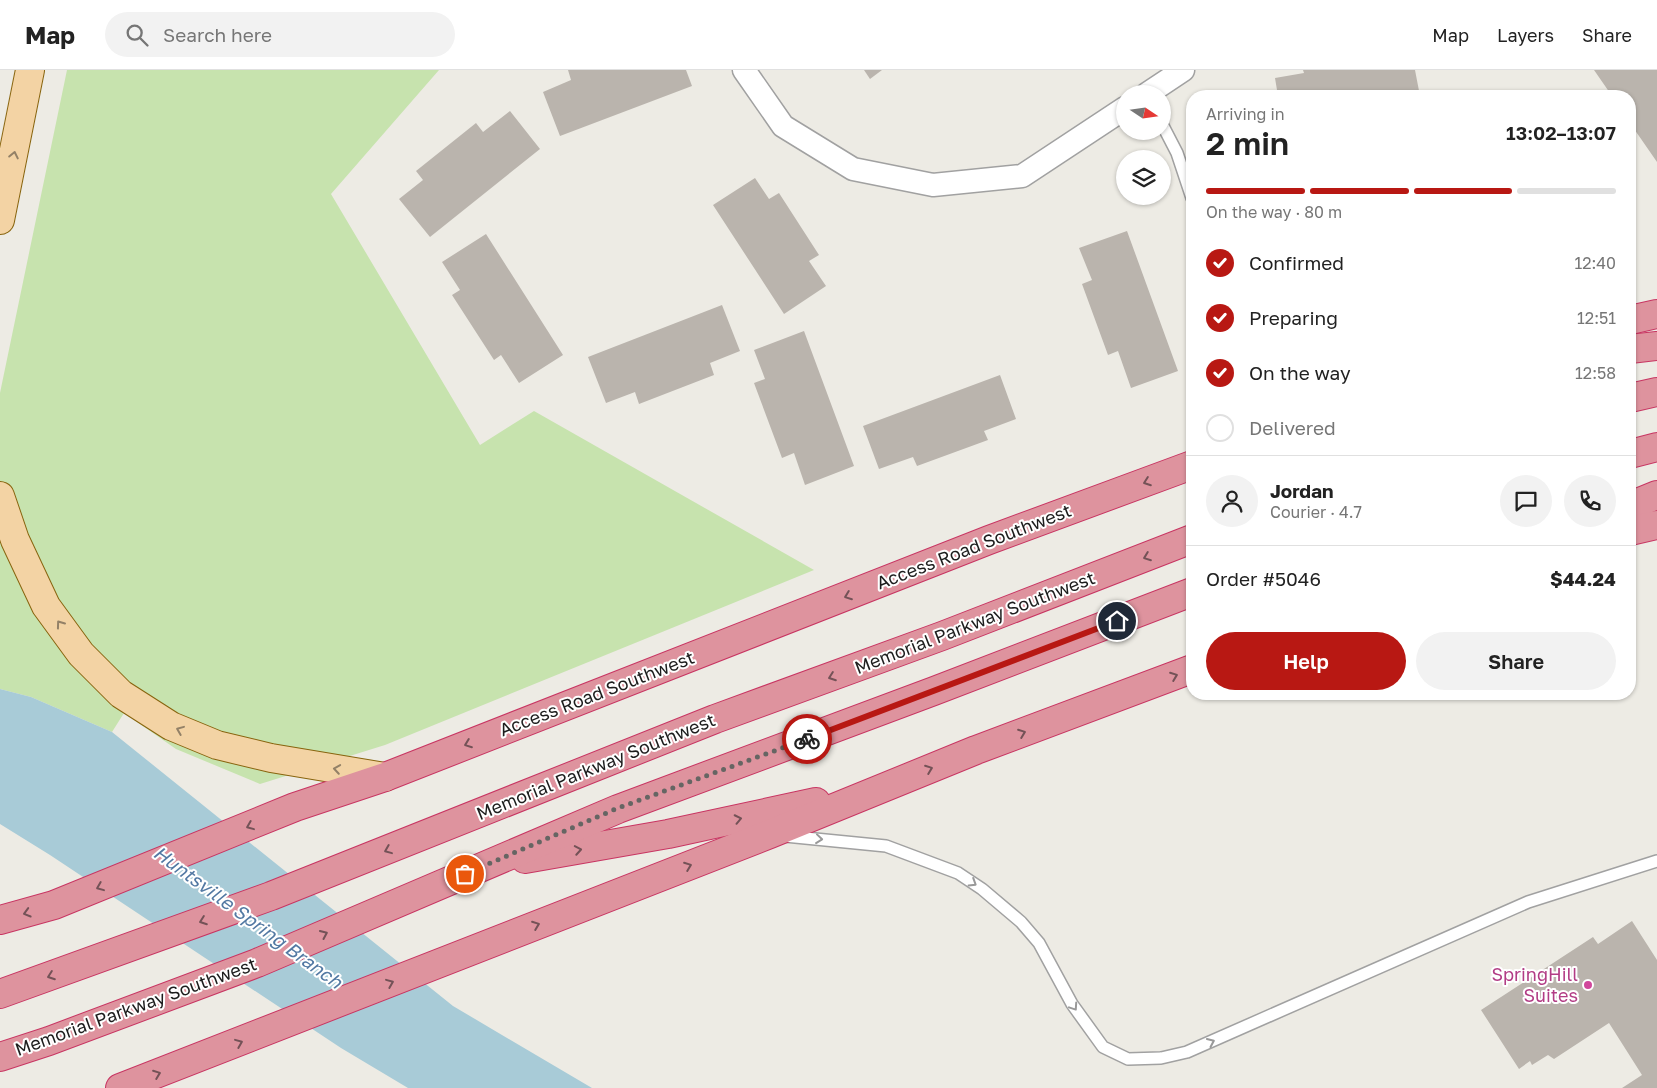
<!DOCTYPE html>
<meta charset="utf-8">
<style>
body{margin:0;font-family:"Golos Text",sans-serif;background:#f2f2f2;color:#222;height:100vh;display:flex;flex-direction:column;font-size:19px;white-space:nowrap}
*{box-sizing:border-box;margin:0}
p{font-size:16px;color:#767676}
.icon{flex:none;width:28px;height:28px;fill:none;stroke:currentColor;stroke-width:2;stroke-linecap:round;stroke-linejoin:round}
.map{position:relative;flex:1;overflow:hidden}
.side{position:absolute;left:1186px;top:20px;width:450px;height:610px;display:flex;flex-direction:column;background:#fff;border-radius:20px;box-shadow:0 1px 4px #0004}
.side>*{flex:none}
.needle{width:32px;rotate:103deg}
.controls{position:absolute;left:1116px;top:15px;display:grid;gap:10px}
.controls a{display:grid;place-items:center;width:55px;height:55px;border-radius:50%;background:#fff;box-shadow:0 1px 4px #0004;font-size:25px}
.pin{position:absolute;display:grid;place-items:center;width:42px;height:42px;color:#fff;margin:-21px;border:2px solid #fff;border-radius:50%;box-shadow:0 1px 5px #0007}
.courier{position:absolute;display:grid;place-items:center;width:50px;height:50px;margin:-25px;border:4px solid #b81813;border-radius:50%;background:#fff;color:#222;box-shadow:0 1px 6px #0007}
.headline em{font-style:normal;font-weight:600}
.headline div{display:flex;flex-direction:column-reverse}
.headline{display:flex;align-items:center;justify-content:space-between;height:85px;padding:0 20px}
h1{font-size:32px;font-weight:600;line-height:38px}
.bar{display:grid;grid-template-columns:repeat(4,1fr);gap:8px 5px;align-content:center;height:60px;padding:0 20px}
.bar i{height:6px;border-radius:4px;background:#e0e0e0}
.bar .selected{background:#b81813}
.bar p{grid-column:span 4}
.line{display:flex;align-items:center;gap:12px;padding:0 20px;border-top:1px solid #e0e0e0}
.line div{flex:1}
.round{display:grid;place-items:center;flex:none;width:52px;height:52px;border-radius:26px;background:#f2f2f2}
ol{padding:0 20px;list-style:none}
li{display:flex;align-items:center;gap:15px;height:55px}
li p{margin-inline-start:auto}
li .icon{padding:5px;border-radius:50%;background:#b81813;color:#fff;stroke-width:4}
li:last-child{color:#767676}
li i{width:28px;height:28px;border:2px solid #e0e0e0;border-radius:50%}
.action{display:flex;gap:10px;margin-top:auto;padding:10px 20px}
.action a{flex:1;height:58px;border-radius:30px;background:#b81813;color:#fff;font-size:20px;font-weight:600;line-height:58px;text-align:center}
.action a+a{background:#f2f2f2;color:#222}
header{display:flex;align-items:center;gap:30px;box-sizing:border-box;height:70px;padding:0 25px;background:#fff;border-bottom:1px solid #e0e0e0}
header strong{font-size:24px}
nav{display:flex;gap:28px;margin-inline-start:auto;font-size:18px}
.search{width:350px;height:45px;background:#f2f2f2;display:flex;align-items:center;gap:12px;box-sizing:border-box;padding:0 18px;border-radius:28px;color:#767676;font-size:19px}
.map>svg:first-child{display:block}
</style>
<header>
<strong>Map</strong>
<div class="search"><svg class="icon" aria-label="search" viewBox="0 0 24 24"><circle cx="10" cy="10" r="6"/><path d="M15 15l6 6"/></svg>Search here</div>
<nav><a>Map</a><a>Layers</a><a>Share</a></nav>
</header>
<div class="map">
<svg width="1657" height="1018" viewBox="0 0 1657 1018">
<rect width="100%" height="100%" fill="#edebe4"/>
<polygon fill="#c7e3ae" points="67,0 439,0 331,124 480,375 534,341 814,500 385,675 260,714 176,679 124,643 112,662 31,627 0,619 0,323"/>
<polygon fill="#a8cbd7" points="0,619 31,627 112,662 453,936 592,1018 408,1018 341,978 50,785 0,754"/>
<g fill="#bab4ad">
<polygon points="568,0 686,0 692,16 560,66 543,22 571,10"/>
<polygon points="864,0 882,0 870,9"/>
<polygon points="1303,0 1415,0 1420,26 1278,26 1275,8 1304,3"/>
<polygon points="1594,0 1657,0 1657,92 1630,53 1630,26 1612,26"/>
<polygon points="510,41 540,79 430,167 399,129 423,110 416,101 476,53 483,62"/>
<polygon points="755,108 769,129 779,123 819,185 809,191 826,216 784,244 713,135"/>
<polygon points="1127,161 1178,301 1131,318 1118,281 1108,285 1082,214 1092,210 1079,178"/>
<polygon points="486,164 563,285 519,313 501,285 494,290 452,225 460,220 442,192"/>
<polygon points="1192,225 1192,247 1186,227"/>
<polygon points="722,235 740,281 710,293 714,305 639,334 635,322 606,333 588,287"/>
<polygon points="804,261 854,396 805,415 794,383 782,388 754,313 765,309 754,280"/>
<polygon points="1000,305 1016,349 984,361 988,370 917,396 913,387 879,399 863,356"/>
<polygon points="1632,851 1657,890 1657,1018 1622,1018 1642,1005 1609,953 1554,989 1548,985 1532,995 1530,991 1519,999 1481,940 1593,867 1598,874"/>
</g>
<g fill="none" stroke-linecap="round" stroke-linejoin="round">
<g stroke="#a1a1a1" stroke-width="14">
<g id="lane">
<polyline points="1162,54 1177,83 1192,128"/>
<polyline points="785,766 886,776 958,803 982,819 1021,852 1039,873 1072,934 1103,977 1128,989 1161,988 1187,982 1528,832 1657,791"/>
</g>
</g>
<g stroke="#a1a1a1" stroke-width="25">
<g id="street">
<polyline points="744,0 783,56 853,99 933,115 1022,106 1125,38"/>
<polyline points="1147,24 1183,0"/>
</g>
</g>
<g stroke="#88640e" stroke-width="30">
<g id="primary">
<polyline points="0,150 30,0"/>
<polyline points="0,426 15,470 46,536 81,584 121,624 171,656 217,675 271,688 385,707"/>
</g>
</g>
<g stroke="#c83562" stroke-width="30">
<g id="highway">
<polyline points="1630,250 1657,244"/>
<polyline points="1630,279 1657,276"/>
<polyline points="1630,328 1657,322"/>
<polyline points="1630,384 1657,377"/>
<polyline points="1630,436 1657,425"/>
<polyline points="1630,461 1657,455"/>
<polyline points="525,789 668,764 816,732"/>
<polyline points="0,850 54,835 295,737 385,707 989,470 1192,395"/>
<polyline points="0,924 271,826 715,649 942,566 1192,469"/>
<polyline points="0,987 49,971 257,893 618,739 934,621 1192,522"/>
<polyline points="120,1018 770,764 976,680 1192,599"/>
</g>
</g>
<use href="#lane" stroke="#fff" stroke-width="11"/>
<use href="#street" stroke="#fff" stroke-width="22"/>
<use href="#primary" stroke="#f3d3a4" stroke-width="28"/>
<use href="#highway" stroke="#de939e" stroke-width="28"/>
</g>
<defs><path id="oneway-chevron" d="M-2-3.5L2.5 0L-2 3.5" fill="none" stroke-width="1.6" stroke-linecap="round" stroke-linejoin="round" transform="scale(1.25)"/></defs>
<g stroke="#938167">
<use href="#oneway-chevron" transform="translate(14 85) rotate(-78)"/>
<use href="#oneway-chevron" transform="translate(60 554) rotate(-126)"/>
<use href="#oneway-chevron" transform="translate(180 660) rotate(-158)"/>
<use href="#oneway-chevron" transform="translate(337 699) rotate(-171)"/>
</g>
<g stroke="#745257">
<use href="#oneway-chevron" transform="translate(1147 412) rotate(160)"/>
<use href="#oneway-chevron" transform="translate(1147 487) rotate(159)"/>
<use href="#oneway-chevron" transform="translate(848 526) rotate(159)"/>
<use href="#oneway-chevron" transform="translate(1174 606) rotate(-21)"/>
<use href="#oneway-chevron" transform="translate(832 607) rotate(160)"/>
<use href="#oneway-chevron" transform="translate(1022 663) rotate(-21)"/>
<use href="#oneway-chevron" transform="translate(468 674) rotate(159)"/>
<use href="#oneway-chevron" transform="translate(929 699) rotate(-21)"/>
<use href="#oneway-chevron" transform="translate(738 749) rotate(-12)"/>
<use href="#oneway-chevron" transform="translate(250 756) rotate(158)"/>
<use href="#oneway-chevron" transform="translate(388 780) rotate(158)"/>
<use href="#oneway-chevron" transform="translate(578 780) rotate(-10)"/>
<use href="#oneway-chevron" transform="translate(688 796) rotate(-21)"/>
<use href="#oneway-chevron" transform="translate(100 817) rotate(158)"/>
<use href="#oneway-chevron" transform="translate(27 843) rotate(164)"/>
<use href="#oneway-chevron" transform="translate(203 851) rotate(160)"/>
<use href="#oneway-chevron" transform="translate(536 855) rotate(-21)"/>
<use href="#oneway-chevron" transform="translate(324 864) rotate(-24)"/>
<use href="#oneway-chevron" transform="translate(51 906) rotate(160)"/>
<use href="#oneway-chevron" transform="translate(390 913) rotate(-22)"/>
<use href="#oneway-chevron" transform="translate(239 973) rotate(-22)"/>
<use href="#oneway-chevron" transform="translate(157 1004) rotate(-21)"/>
</g>
<g stroke="#999">
<use href="#oneway-chevron" transform="translate(819 769) rotate(6)"/>
<use href="#oneway-chevron" transform="translate(973 813) rotate(32)"/>
<use href="#oneway-chevron" transform="translate(1074 937) rotate(56)"/>
<use href="#oneway-chevron" transform="translate(1211 972) rotate(-24)"/>
</g>
<g fill="none" stroke-linecap="round" stroke-linejoin="round">
<polyline stroke="#666563" stroke-width="5" stroke-dasharray="0 9" points="465,804 618,738 807,669"/>
<polyline stroke="#b81813" stroke-width="6" points="807,669 1117,551"/>
</g>
<circle fill="#d1479c" stroke="#fff" stroke-width="2" cx="1588" cy="915" r="5"/>
<g text-anchor="middle" stroke-width="4" stroke-linejoin="round" paint-order="stroke">
<g font-size="18" fill="#1d1d1d" stroke="#fff">
<text transform="translate(974 477) rotate(-21)" y="6">Access Road Southwest</text>
<text transform="translate(975 553) rotate(-21)" y="6">Memorial Parkway Southwest</text>
<text transform="translate(597 624) rotate(-21)" y="6">Access Road Southwest</text>
<text transform="translate(596 697) rotate(-22)" y="6">Memorial Parkway Southwest</text>
<text transform="translate(136 937) rotate(-20)" y="6">Memorial Parkway Southwest</text>
</g>
<g font-size="18" fill="#b23c85" stroke="#fff" text-anchor="end">
<text x="1578" y="911">SpringHill<tspan x="1578" dy="21">Suites</tspan></text>
</g>
<g font-size="19" font-style="italic" fill="#5379a3" stroke="#fff">
<text transform="translate(248 847) rotate(36)" y="7">Huntsville Spring Branch</text>
</g>
</g>
</svg>
<div class="controls">
<a><svg class="needle" viewBox="-14 -14 28 28"><path d="M0-13l5 13h-10z" fill="#e53935"/><path d="M0 13l5-13h-10z" fill="#767676"/></svg></a>
<a><svg class="icon" aria-label="layers" viewBox="0 0 24 24"><path d="M12 4l9 5-9 5-9-5zM3 14l9 5 9-5"/></svg></a>
</div>
<div class="pin" style="left:465px;top:804px;background:#ea580c"><svg class="icon" aria-label="bag" viewBox="0 0 24 24"><path d="M5 8h14l-1 12H6zM9 8a3 3 0 0 1 6 0"/></svg></div>
<div class="pin" style="left:1117px;top:551px;background:#1f2937"><svg class="icon" aria-label="home" viewBox="0 0 24 24"><path d="M3 11l9-7 9 7M6 9v11h12V9"/></svg></div>
<div class="courier" style="left:807px;top:669px"><svg class="icon" aria-label="bike" viewBox="0 0 24 24"><circle cx="6" cy="16" r="4"/><circle cx="18" cy="16" r="4"/><path d="M6 16l4-8h5l3 8M10 8l3 8H6M13 5h3"/></svg></div>
<section class="side">
<div class="headline"><div><h1>2 min</h1><p>Arriving in</p></div><em>13:02–13:07</em></div>
<div class="bar"><i class="selected"></i><i class="selected"></i><i class="selected"></i><i></i><p>On the way · 80 m</p></div>
<ol>
<li><svg class="icon" aria-label="check" viewBox="0 0 24 24"><path d="M5 12l5 5 9-10"/></svg>Confirmed<p>12:40</p></li>
<li><svg class="icon" aria-label="check" viewBox="0 0 24 24"><path d="M5 12l5 5 9-10"/></svg>Preparing<p>12:51</p></li>
<li><svg class="icon" aria-label="check" viewBox="0 0 24 24"><path d="M5 12l5 5 9-10"/></svg>On the way<p>12:58</p></li>
<li><i></i>Delivered</li>
</ol>
<div class="line" style="height:90px"><a class="round"><svg class="icon" aria-label="person" viewBox="0 0 24 24"><circle cx="12" cy="8" r="4"/><path d="M4 21q1-7 8-7t8 7"/></svg></a><div><b>Jordan</b><p>Courier · 4.7</p></div><a class="round"><svg class="icon" aria-label="chat" viewBox="0 0 24 24"><path d="M4 5h16v11H9l-5 4z"/></svg></a><a class="round"><svg class="icon" aria-label="phone" viewBox="0 0 24 24"><path d="M5 4h4l2 5-3 2q2 4 5 5l2-3 5 2v4C11 20 4 13 5 4z"/></svg></a></div>
<div class="line" style="height:65px"><div>Order #5046</div><b>$44.24</b></div>
<div class="action"><a>Help</a><a>Share</a></div>
</section>
</div>
